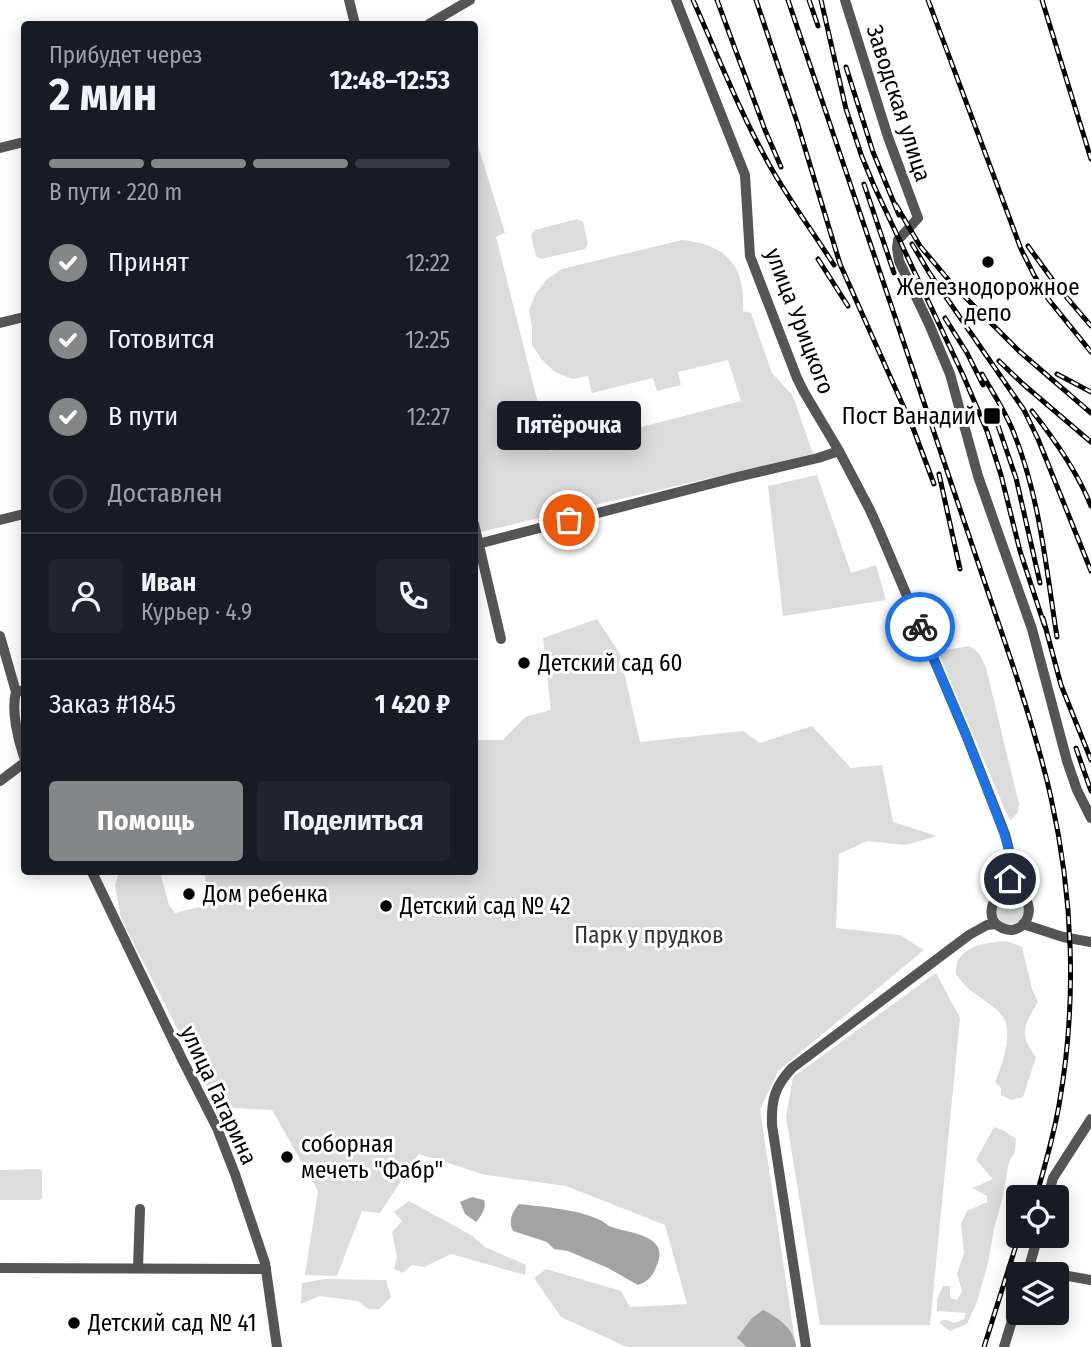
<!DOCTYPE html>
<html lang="ru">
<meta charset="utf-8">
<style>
body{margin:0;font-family:"Fira Sans Condensed",sans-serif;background:#20242c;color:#f1f3f6;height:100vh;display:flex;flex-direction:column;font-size:26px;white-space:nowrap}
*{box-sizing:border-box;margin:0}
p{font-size:23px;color:#9ea1a6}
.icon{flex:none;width:38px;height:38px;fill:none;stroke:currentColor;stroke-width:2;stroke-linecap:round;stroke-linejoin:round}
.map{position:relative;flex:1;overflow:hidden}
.details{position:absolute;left:21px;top:21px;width:457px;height:854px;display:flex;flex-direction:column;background:#171b24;border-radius:7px;box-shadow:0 4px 18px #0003}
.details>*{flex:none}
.controls{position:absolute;left:1006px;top:1185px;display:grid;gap:14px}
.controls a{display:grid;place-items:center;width:63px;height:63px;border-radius:7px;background:#171b24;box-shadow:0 4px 18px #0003;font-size:35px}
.pin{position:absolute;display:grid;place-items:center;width:60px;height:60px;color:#fff;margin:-30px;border:4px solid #fff;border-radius:50%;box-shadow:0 2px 7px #0007}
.courier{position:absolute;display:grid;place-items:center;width:70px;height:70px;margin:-35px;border:5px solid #1a73e8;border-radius:50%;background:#fff;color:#222;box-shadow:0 2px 9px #0007}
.bubble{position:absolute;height:49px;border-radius:7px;background:#171b24;box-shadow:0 4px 18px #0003;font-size:23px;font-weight:700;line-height:49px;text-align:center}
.headline em{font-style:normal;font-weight:700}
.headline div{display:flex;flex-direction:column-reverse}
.headline{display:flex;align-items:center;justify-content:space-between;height:119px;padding:0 28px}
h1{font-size:46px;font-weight:700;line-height:52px}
.bar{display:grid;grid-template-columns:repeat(4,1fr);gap:10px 7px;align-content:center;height:84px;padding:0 28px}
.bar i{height:9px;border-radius:5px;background:#363941}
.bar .active{background:#858687}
.bar p{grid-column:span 4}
.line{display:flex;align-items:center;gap:18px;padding:0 28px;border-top:2px solid #363941}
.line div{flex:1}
.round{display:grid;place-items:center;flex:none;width:74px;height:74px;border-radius:7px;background:#20242c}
ol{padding:0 28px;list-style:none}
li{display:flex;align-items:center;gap:21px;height:77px}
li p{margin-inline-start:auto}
li .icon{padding:7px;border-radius:50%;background:#858687;color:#fff;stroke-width:4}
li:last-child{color:#9ea1a6}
li i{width:38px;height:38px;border:4px solid #363941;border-radius:50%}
.button{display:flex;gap:14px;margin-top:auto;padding:14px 28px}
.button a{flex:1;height:80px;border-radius:7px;background:#858687;color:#fff;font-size:28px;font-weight:700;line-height:80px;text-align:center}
.button a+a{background:#20242c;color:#f1f3f6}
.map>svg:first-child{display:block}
</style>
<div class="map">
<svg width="1091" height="1347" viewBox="0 0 1091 1347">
<rect width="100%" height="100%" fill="#fff"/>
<g fill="#dcdcdc">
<path d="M474,133l31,100 -9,4 54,214 191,-50 -13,-41 -50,12 3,13 -24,6 -4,-13 -61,15 -4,-17 -16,3 -17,-7 -13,-12 -10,-15v-18l-3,-17 7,-17 11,-14 15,-10 120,-29c45,4 64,27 61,71l8,2 21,60 21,23 20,58 -333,78 -6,-26z"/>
<polygon points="577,219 583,222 588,243 585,249 541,259 536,256 531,235 535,230"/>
<polygon points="817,475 851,573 876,565 886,600 783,616 768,486"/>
<polygon points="597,619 620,654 640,742 743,731 760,743 812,726 851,768 882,765 893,822 937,836 906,845 867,841 839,854 836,928 900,935 924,950 778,1071 760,1110 796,1347 627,1347 561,1317 534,1278 546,1269 621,1291 630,1307 687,1304 665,1225 566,1186 486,1175 419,1154 380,1213 362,1211 337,1276 305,1275 318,1191 272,1110 217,1107 121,918 115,885 119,872 160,872 169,905 175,913 211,904 204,872 474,872 474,740 503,740 525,717 551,710 543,638"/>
<path d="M969,646c9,4 13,12 17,22l33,136 -1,8 -7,8 -3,-3 -72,-170 10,3z"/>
<circle cx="1010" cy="910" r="14"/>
<path d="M1007,941l15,6 10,42 6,13c-14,23 -20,32 -2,55l-13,40 -12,3 -10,-5v-7l-6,-6c7,-16 18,-47 9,-64 -6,-10 -24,-20 -34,-28 -5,-4 -10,-10 -14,-16 0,-4 0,-8 1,-11 7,-19 34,-21 50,-22z"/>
<polygon points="936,973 960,1018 930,1325 820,1325 786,1117 793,1077"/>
<polygon points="994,1127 1003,1130 1016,1139 1015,1152 1009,1162 1003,1196 994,1229 988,1263 977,1302 967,1324 950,1331 939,1323 942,1320 946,1320 954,1323 964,1319 966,1313 937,1311 937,1299 943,1286 950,1286 950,1298 957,1300 962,1291 957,1274 964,1253 961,1224 967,1211 987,1202 987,1196 972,1188 993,1179 976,1160"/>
<polygon points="39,1169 42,1171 42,1198 40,1200 0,1200 0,1170"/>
<polygon points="409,1201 471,1235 485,1247 526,1265 525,1275 451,1254 424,1267 412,1265 403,1273 394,1269 397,1257 392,1232 402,1221 394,1212"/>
<polygon points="325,1279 386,1280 391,1297 379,1309 368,1309 358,1301 319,1296 301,1304 302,1283"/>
</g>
<g fill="#a3a3a3">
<path d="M472,1197l12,3c3,8 -3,16 -8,22l-11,-8 -5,-12z"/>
<path d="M519,1204c25,3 58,5 81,16 3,1 6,4 9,6 17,7 59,8 49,36 -4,12 -8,19 -20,23l-30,-17 -40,-17 -14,-2 -7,-7 -34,-11c-5,-10 -1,-19 6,-27z"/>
<path d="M763,1310c15,8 31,18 33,37h-49l-10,-9 14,-19z"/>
</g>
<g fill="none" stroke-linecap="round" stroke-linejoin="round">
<g stroke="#555" stroke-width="10">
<polyline points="349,0 355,24"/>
<polyline points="676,0 745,175 750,256 797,378 804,392 839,451 869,508 879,530 966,735 1005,834 1010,854 1010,879 1015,890"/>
<polyline points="845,0 888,137 918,218 898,240 897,248 899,261 929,324 950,374 978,476 1032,629 1067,761 1077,790 1091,818"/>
<polyline points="429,24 470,0"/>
<polyline points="0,148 24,142"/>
<polyline points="0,323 24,317"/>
<polyline points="0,520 24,514"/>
<polyline points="474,524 501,639"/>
<polyline points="474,545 733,478 818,458 839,451"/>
<polyline points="0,636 16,692"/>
<path d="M24,690l-8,2c-5,18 2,48 8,65"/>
<polyline points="0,781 24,763"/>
<polyline points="92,872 182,1059 217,1128 235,1174 265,1263 277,1347"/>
<polyline points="1023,924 1063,937 1091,942"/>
<polyline points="1048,1197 1053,1178 1091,1119"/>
<polyline points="0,1268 266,1269"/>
<polyline points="138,1268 140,1209"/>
<polyline points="1029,1269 1055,1274"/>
<polyline points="1027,1274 1038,1236"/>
<polyline points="1057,1274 1091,1280"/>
<path d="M806,1347l-34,-222c-1,-25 3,-39 20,-57l177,-133 18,-10 9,-1c25,20 45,-16 24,-31 -17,-12 -38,15 -24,31"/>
<polyline points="1004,1347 1018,1301"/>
</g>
<g stroke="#000" stroke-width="5">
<g id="rail">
<path d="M693,0c25,56 47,113 77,166 19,34 43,66 64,99"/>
<polyline points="717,0 765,130 781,167"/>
<polyline points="756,0 797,122 840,264 913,428 934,484"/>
<path d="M788,0l228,675c13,41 26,81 35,123 22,98 26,202 9,301 -5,33 -15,66 -24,98"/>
<polyline points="809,0 818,26"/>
<polyline points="821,0 846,109 862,157 875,188 963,375 987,431 1001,475 1020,551 1045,627"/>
<polyline points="928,0 1021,249 1034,275 1049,300 1091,352"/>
<polyline points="1042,0 1091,159"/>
<polyline points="846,67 873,152 899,215"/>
<polyline points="864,184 894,273"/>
<polyline points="896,205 920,246 952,284 1019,351 1091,413"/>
<polyline points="912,244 930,274 1024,410 1038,439 1091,571"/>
<polyline points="1028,246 1057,286 1091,326"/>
<polyline points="818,259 848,306"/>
<polyline points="945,318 967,353 983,385"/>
<polyline points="999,361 1023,384 1091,442"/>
<path d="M982,374c11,19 23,37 31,57 27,66 33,137 44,206"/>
<polyline points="1057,374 1091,392"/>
<polyline points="993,411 1016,478 1040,583"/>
<path d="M1032,411c23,29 45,60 59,95"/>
<polyline points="939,474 960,569"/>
<polyline points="1043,618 1061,685 1091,760"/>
<polyline points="1076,748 1091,791"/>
<polyline points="984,1347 1019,1236"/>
</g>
</g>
<use href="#rail" stroke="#fff" stroke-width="2.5" stroke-dasharray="8" stroke-linecap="butt"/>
</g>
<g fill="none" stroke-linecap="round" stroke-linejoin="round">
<polyline stroke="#595959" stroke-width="7" stroke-dasharray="0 12.6" points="569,520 818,458 839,451 869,508 920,627"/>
<polyline stroke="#1a73e8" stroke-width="9" points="920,627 966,735 1004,834 1010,855 1010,879"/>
</g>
<g fill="#000" stroke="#fff" stroke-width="2.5">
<circle cx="988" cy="262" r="7"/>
<rect x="983" y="407" width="18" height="18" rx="3.5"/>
<circle cx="524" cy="663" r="7"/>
<circle cx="189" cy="894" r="7"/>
<circle cx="386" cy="906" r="7"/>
<circle cx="287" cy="1157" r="7"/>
<circle cx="74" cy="1323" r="7"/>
</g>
<g text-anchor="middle" stroke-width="6" stroke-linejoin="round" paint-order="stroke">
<g font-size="23" fill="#000" stroke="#fff">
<text transform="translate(899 103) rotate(72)" y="8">Заводская улица</text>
<text transform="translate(800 321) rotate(69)" y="8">улица Урицкого</text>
<text transform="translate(219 1095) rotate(65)" y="8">улица Гагарина</text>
</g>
<g font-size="23" fill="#000" stroke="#fff" text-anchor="start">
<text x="988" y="295" text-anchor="middle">Железнодорожное<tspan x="988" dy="26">депо</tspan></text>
<text x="976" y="424" text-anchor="end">Пост Ванадий</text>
<text x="538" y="671">Детский сад 60</text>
<text x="203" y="902">Дом ребенка</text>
<text x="400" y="914">Детский сад № 42</text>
<text x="301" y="1152">соборная<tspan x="301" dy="26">мечеть "Фабр"</tspan></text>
<text x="88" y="1331">Детский сад № 41</text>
</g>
<g font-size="23" fill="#333" stroke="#fff">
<text x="649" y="943">Парк у прудков</text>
</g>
</g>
</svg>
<div class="controls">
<a><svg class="icon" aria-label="locate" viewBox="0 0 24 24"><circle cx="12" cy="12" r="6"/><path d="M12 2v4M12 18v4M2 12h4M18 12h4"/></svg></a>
<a><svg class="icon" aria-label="layers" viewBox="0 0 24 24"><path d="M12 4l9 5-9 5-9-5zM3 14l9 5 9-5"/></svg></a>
</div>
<div class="pin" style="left:569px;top:520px;background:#ea580c"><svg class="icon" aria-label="bag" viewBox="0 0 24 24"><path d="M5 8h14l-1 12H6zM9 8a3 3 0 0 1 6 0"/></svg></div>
<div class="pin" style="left:1010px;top:879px;background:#1f2937"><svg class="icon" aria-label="home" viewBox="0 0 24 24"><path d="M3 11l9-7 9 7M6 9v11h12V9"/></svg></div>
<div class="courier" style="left:920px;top:627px"><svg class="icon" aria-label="bike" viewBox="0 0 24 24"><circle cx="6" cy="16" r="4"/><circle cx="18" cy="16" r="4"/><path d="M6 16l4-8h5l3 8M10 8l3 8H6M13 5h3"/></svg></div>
<div class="bubble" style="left:497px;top:401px;width:144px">Пятёрочка</div>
<section class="details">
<div class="headline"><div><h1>2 мин</h1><p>Прибудет через</p></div><em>12:48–12:53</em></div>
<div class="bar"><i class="active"></i><i class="active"></i><i class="active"></i><i></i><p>В пути · 220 m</p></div>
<ol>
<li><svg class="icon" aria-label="check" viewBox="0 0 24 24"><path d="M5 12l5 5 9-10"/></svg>Принят<p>12:22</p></li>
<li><svg class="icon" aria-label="check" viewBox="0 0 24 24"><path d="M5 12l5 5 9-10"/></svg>Готовится<p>12:25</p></li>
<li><svg class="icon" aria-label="check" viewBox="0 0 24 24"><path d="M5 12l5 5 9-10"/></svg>В пути<p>12:27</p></li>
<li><i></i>Доставлен</li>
</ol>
<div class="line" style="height:126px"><a class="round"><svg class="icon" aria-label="person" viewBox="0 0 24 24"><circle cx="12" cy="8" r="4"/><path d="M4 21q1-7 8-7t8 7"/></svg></a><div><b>Иван</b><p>Курьер · 4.9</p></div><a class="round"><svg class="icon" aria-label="phone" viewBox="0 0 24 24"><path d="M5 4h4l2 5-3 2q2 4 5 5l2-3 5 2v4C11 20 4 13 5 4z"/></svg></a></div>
<div class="line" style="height:91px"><div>Заказ #1845</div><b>1 420 ₽</b></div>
<div class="button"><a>Помощь</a><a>Поделиться</a></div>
</section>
</div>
